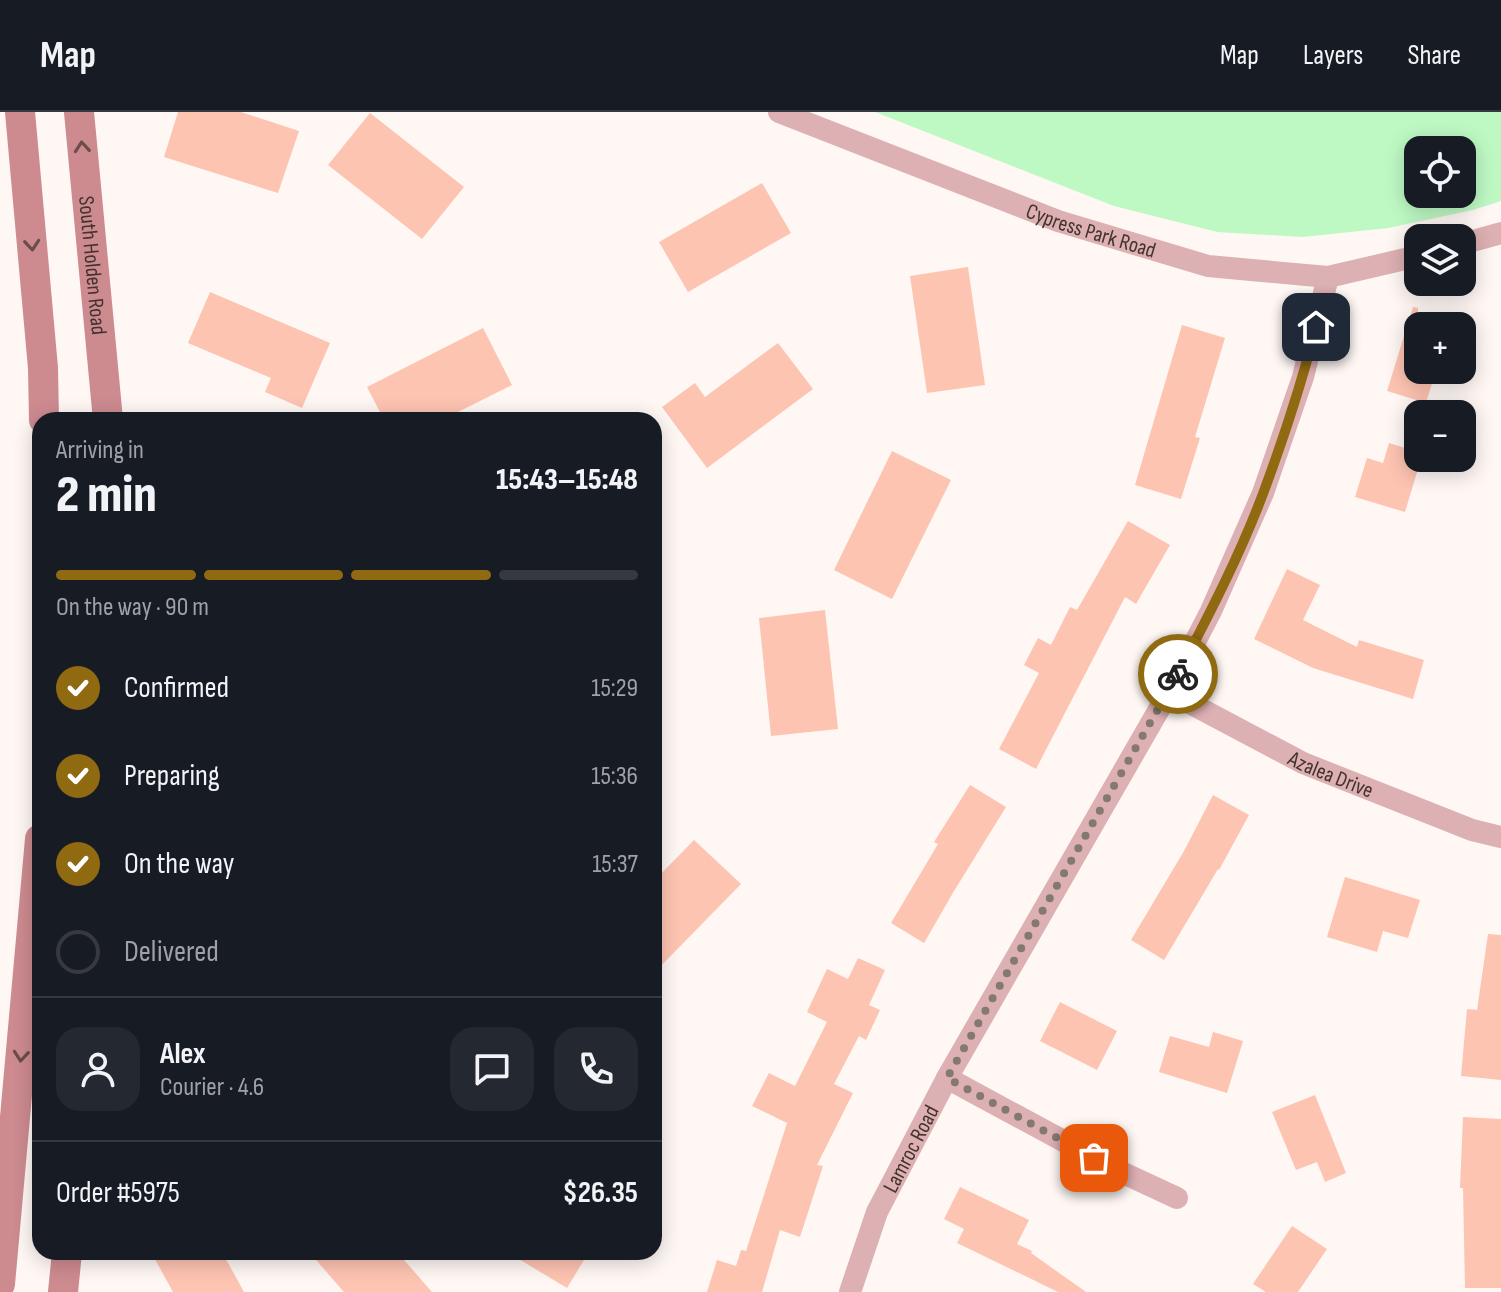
<!DOCTYPE html>
<meta charset="utf-8">
<style>
body{margin:0;font-family:"Sofia Sans Condensed",sans-serif;background:#242831;color:#f1f3f6;height:100vh;display:flex;flex-direction:column;font-size:30px;white-space:nowrap}
*{box-sizing:border-box;margin:0}
p{font-size:26px;color:#9ea1a6}
.icon{flex:none;width:44px;height:44px;fill:none;stroke:currentColor;stroke-width:2;stroke-linecap:round;stroke-linejoin:round}
.map{position:relative;flex:1;overflow:hidden}
.details{position:absolute;left:32px;top:300px;width:630px;height:848px;display:flex;flex-direction:column;background:#171b24;border-radius:24px;box-shadow:0 4px 20px #0003}
.details>*{flex:none}
.tools{position:absolute;left:1404px;top:24px;display:grid;gap:16px}
.tools a{display:grid;place-items:center;width:72px;height:72px;border-radius:16px;background:#171b24;box-shadow:0 4px 20px #0003;font-size:40px}
.pin{position:absolute;display:grid;place-items:center;width:68px;height:68px;color:#fff;margin:-34px;border-radius:16px;box-shadow:0 4px 12px #0006}
.courier{position:absolute;display:grid;place-items:center;width:80px;height:80px;margin:-40px;border:6px solid #906a11;border-radius:50%;background:#fff;color:#222;box-shadow:0 2px 10px #0007}
.overview em{font-style:normal;font-weight:800}
.overview div{display:flex;flex-direction:column-reverse}
.overview{display:flex;align-items:center;justify-content:space-between;height:136px;padding:0 24px}
h1{font-size:52px;font-weight:800;line-height:60px}
.bar{display:grid;grid-template-columns:repeat(4,1fr);gap:12px 8px;align-content:center;height:96px;padding:0 24px}
.bar i{height:10px;border-radius:6px;background:#363941}
.bar .on{background:#906a11}
.bar p{grid-column:span 4}
.line{display:flex;align-items:center;gap:20px;padding:0 24px;border-top:2px solid #363941}
.line div{flex:1}
.round{display:grid;place-items:center;flex:none;width:84px;height:84px;border-radius:24px;background:#242831}
ol{padding:0 24px;list-style:none}
li{display:flex;align-items:center;gap:24px;height:88px}
li p{margin-inline-start:auto}
li .icon{padding:8px;border-radius:50%;background:#906a11;color:#fff;stroke-width:4}
li:last-child{color:#9ea1a6}
li i{width:44px;height:44px;border:4px solid #363941;border-radius:50%}
header{display:flex;align-items:center;gap:48px;box-sizing:border-box;height:112px;padding:0 40px;background:#171b24;border-bottom:2px solid #363941}
header strong{font-size:38px}
nav{display:flex;gap:44px;margin-inline-start:auto;font-size:28px}
.map>svg:first-child{display:block}
</style>
<header>
<strong>Map</strong>
<nav><a>Map</a><a>Layers</a><a>Share</a></nav>
</header>
<div class="map">
<svg width="1501" height="1180" viewBox="0 0 1501 1180">
<rect width="100%" height="100%" fill="#fef7f4"/>
<path fill="#bef9c4" fill-rule="evenodd" d="M875,0h626v89l-28,9 -85,18 -85,9 -86,-5 -103,-26zM1418,38h44v44h-44z"/>
<g fill="#fec4b2">
<polygon points="178,0 241,0 299,19 278,81 164,45"/>
<polygon points="370,1 464,75 422,127 328,53"/>
<polygon points="762,71 791,121 688,180 659,130"/>
<polygon points="968,155 985,273 927,281 910,164"/>
<polygon points="210,180 330,231 302,296 265,280 271,266 188,231"/>
<polygon points="1413,195 1418,196 1418,258 1436,258 1426,291 1387,279"/>
<polygon points="1182,213 1225,226 1195,325 1200,326 1181,387 1135,373"/>
<polygon points="483,216 512,273 442,308 384,308 367,275"/>
<polygon points="778,231 813,277 707,356 662,295 695,271 705,285"/>
<polygon points="1389,331 1418,340 1418,357 1405,400 1355,385 1367,346 1383,351"/>
<polygon points="892,339 951,368 892,487 834,458"/>
<polygon points="1128,409 1170,433 1136,492 1125,485 1036,657 999,637 1039,561 1024,553 1038,526 1051,533 1070,495 1077,498"/>
<polygon points="1287,457 1320,473 1303,508 1357,535 1359,528 1424,548 1413,587 1313,556 1254,527"/>
<polygon points="825,498 838,617 771,624 759,506"/>
<polygon points="970,673 1006,695 954,779 924,831 891,811 938,732 934,730"/>
<polygon points="1213,683 1249,703 1219,758 1218,757 1164,848 1131,828 1184,739"/>
<polygon points="694,728 741,772 654,861 654,769"/>
<polygon points="1345,765 1420,788 1408,826 1383,819 1377,840 1327,825"/>
<polygon points="1488,822 1501,823 1501,968 1461,964 1467,897 1477,898"/>
<polygon points="858,846 885,858 869,893 880,898 866,928 859,924 834,972 853,981 817,1053 823,1054 800,1125 780,1118 762,1180 707,1180 717,1148 736,1154 741,1138 746,1139 787,1011 752,994 769,961 795,974 827,910 807,900 827,857 848,867"/>
<polygon points="1060,890 1117,919 1097,958 1040,929"/>
<polygon points="1213,920 1243,929 1227,981 1159,960 1170,924 1209,935"/>
<polygon points="1315,983 1346,1061 1325,1070 1317,1050 1296,1058 1272,1000"/>
<polygon points="1463,1005 1501,1007 1501,1176 1465,1176 1463,1076 1460,1076"/>
<polygon points="960,1075 1029,1108 1017,1132 1032,1139 1031,1141 1086,1180 1058,1180 957,1131 964,1117 944,1107"/>
<polygon points="1292,1114 1327,1137 1298,1180 1266,1180 1253,1172"/>
<polygon points="151,1140 222,1140 244,1180 173,1180"/>
<polygon points="309,1140 397,1140 432,1180 344,1180"/>
<polygon points="507,1140 589,1140 567,1176"/>
</g>
<g fill="none" stroke-linecap="round" stroke-linejoin="round">
<g stroke="#ddb0b3" stroke-width="22">
<path id="s1" d="M779,0l279,109 150,45 120,11 90,-21"/>
<polyline points="1462,132 1501,121"/>
<path id="s2" d="M1169,580l134,71 169,67 29,7"/>
<polyline points="947,966 1119,1059 1177,1086"/>
<path id="s3" d="M850,1180l27,-80 70,-134 222,-386 42,-81 52,-118 40,-116 25,-100"/>
</g>
<g stroke="#cd8b90" stroke-width="30">
<polyline points="20,0 43,256 44,308"/>
<path id="s4" d="M79,0l29,308"/>
<polyline points="0,1172 40,727"/>
<polyline points="63,1180 67,1140"/>
</g>
</g>
<defs><path id="oneway-chevron" d="M-2-3.5L2.5 0L-2 3.5" fill="none" stroke-width="1.6" stroke-linecap="round" stroke-linejoin="round" transform="scale(2)"/></defs>
<g stroke="#6c4d4b">
<use href="#oneway-chevron" transform="translate(82 35) rotate(-95)"/>
<use href="#oneway-chevron" transform="translate(32 133) rotate(85)"/>
<use href="#oneway-chevron" transform="translate(21 944) rotate(95)"/>
</g>
<g fill="none" stroke-linecap="round" stroke-linejoin="round">
<polyline stroke="#847873" stroke-width="8" stroke-dasharray="0 14.4" points="1094,1046 947,966 1178,562"/>
<path stroke="#906a11" stroke-width="10" d="M1178,562c31,-59 63,-121 86,-183 20,-54 38,-109 52,-164"/>
</g>
<g text-anchor="middle" stroke-width="6" stroke-linejoin="round" paint-order="stroke">
<g font-size="22" fill="#42332e" stroke="#fff">
<text dy="8" stroke="none"><textPath href="#s1" startOffset="334">Cypress Park Road</textPath></text>
<text dy="8" stroke="none"><textPath href="#s4" startOffset="154">South Holden Road</textPath></text>
<text dy="8" stroke="none"><textPath href="#s2" startOffset="182">Azalea Drive</textPath></text>
<text dy="8" stroke="none"><textPath href="#s3" startOffset="156">Lamroc Road</textPath></text>
</g>
</g>
</svg>
<div class="tools">
<a><svg class="icon" aria-label="locate" viewBox="0 0 24 24"><circle cx="12" cy="12" r="6"/><path d="M12 2v4M12 18v4M2 12h4M18 12h4"/></svg></a>
<a><svg class="icon" aria-label="layers" viewBox="0 0 24 24"><path d="M12 4l9 5-9 5-9-5zM3 14l9 5 9-5"/></svg></a>
<a>+</a>
<a>−</a>
</div>
<div class="pin" style="left:1094px;top:1046px;background:#ea580c"><svg class="icon" aria-label="bag" viewBox="0 0 24 24"><path d="M5 8h14l-1 12H6zM9 8a3 3 0 0 1 6 0"/></svg></div>
<div class="pin" style="left:1316px;top:215px;background:#1f2937"><svg class="icon" aria-label="home" viewBox="0 0 24 24"><path d="M3 11l9-7 9 7M6 9v11h12V9"/></svg></div>
<div class="courier" style="left:1178px;top:562px"><svg class="icon" aria-label="bike" viewBox="0 0 24 24"><circle cx="6" cy="16" r="4"/><circle cx="18" cy="16" r="4"/><path d="M6 16l4-8h5l3 8M10 8l3 8H6M13 5h3"/></svg></div>
<section class="details">
<div class="overview"><div><h1>2 min</h1><p>Arriving in</p></div><em>15:43–15:48</em></div>
<div class="bar"><i class="on"></i><i class="on"></i><i class="on"></i><i></i><p>On the way · 90 m</p></div>
<ol>
<li><svg class="icon" aria-label="check" viewBox="0 0 24 24"><path d="M5 12l5 5 9-10"/></svg>Confirmed<p>15:29</p></li>
<li><svg class="icon" aria-label="check" viewBox="0 0 24 24"><path d="M5 12l5 5 9-10"/></svg>Preparing<p>15:36</p></li>
<li><svg class="icon" aria-label="check" viewBox="0 0 24 24"><path d="M5 12l5 5 9-10"/></svg>On the way<p>15:37</p></li>
<li><i></i>Delivered</li>
</ol>
<div class="line" style="height:144px"><a class="round"><svg class="icon" aria-label="person" viewBox="0 0 24 24"><circle cx="12" cy="8" r="4"/><path d="M4 21q1-7 8-7t8 7"/></svg></a><div><b>Alex</b><p>Courier · 4.6</p></div><a class="round"><svg class="icon" aria-label="chat" viewBox="0 0 24 24"><path d="M4 5h16v11H9l-5 4z"/></svg></a><a class="round"><svg class="icon" aria-label="phone" viewBox="0 0 24 24"><path d="M5 4h4l2 5-3 2q2 4 5 5l2-3 5 2v4C11 20 4 13 5 4z"/></svg></a></div>
<div class="line" style="height:104px"><div>Order #5975</div><b>$26.35</b></div>
</section>
</div>
